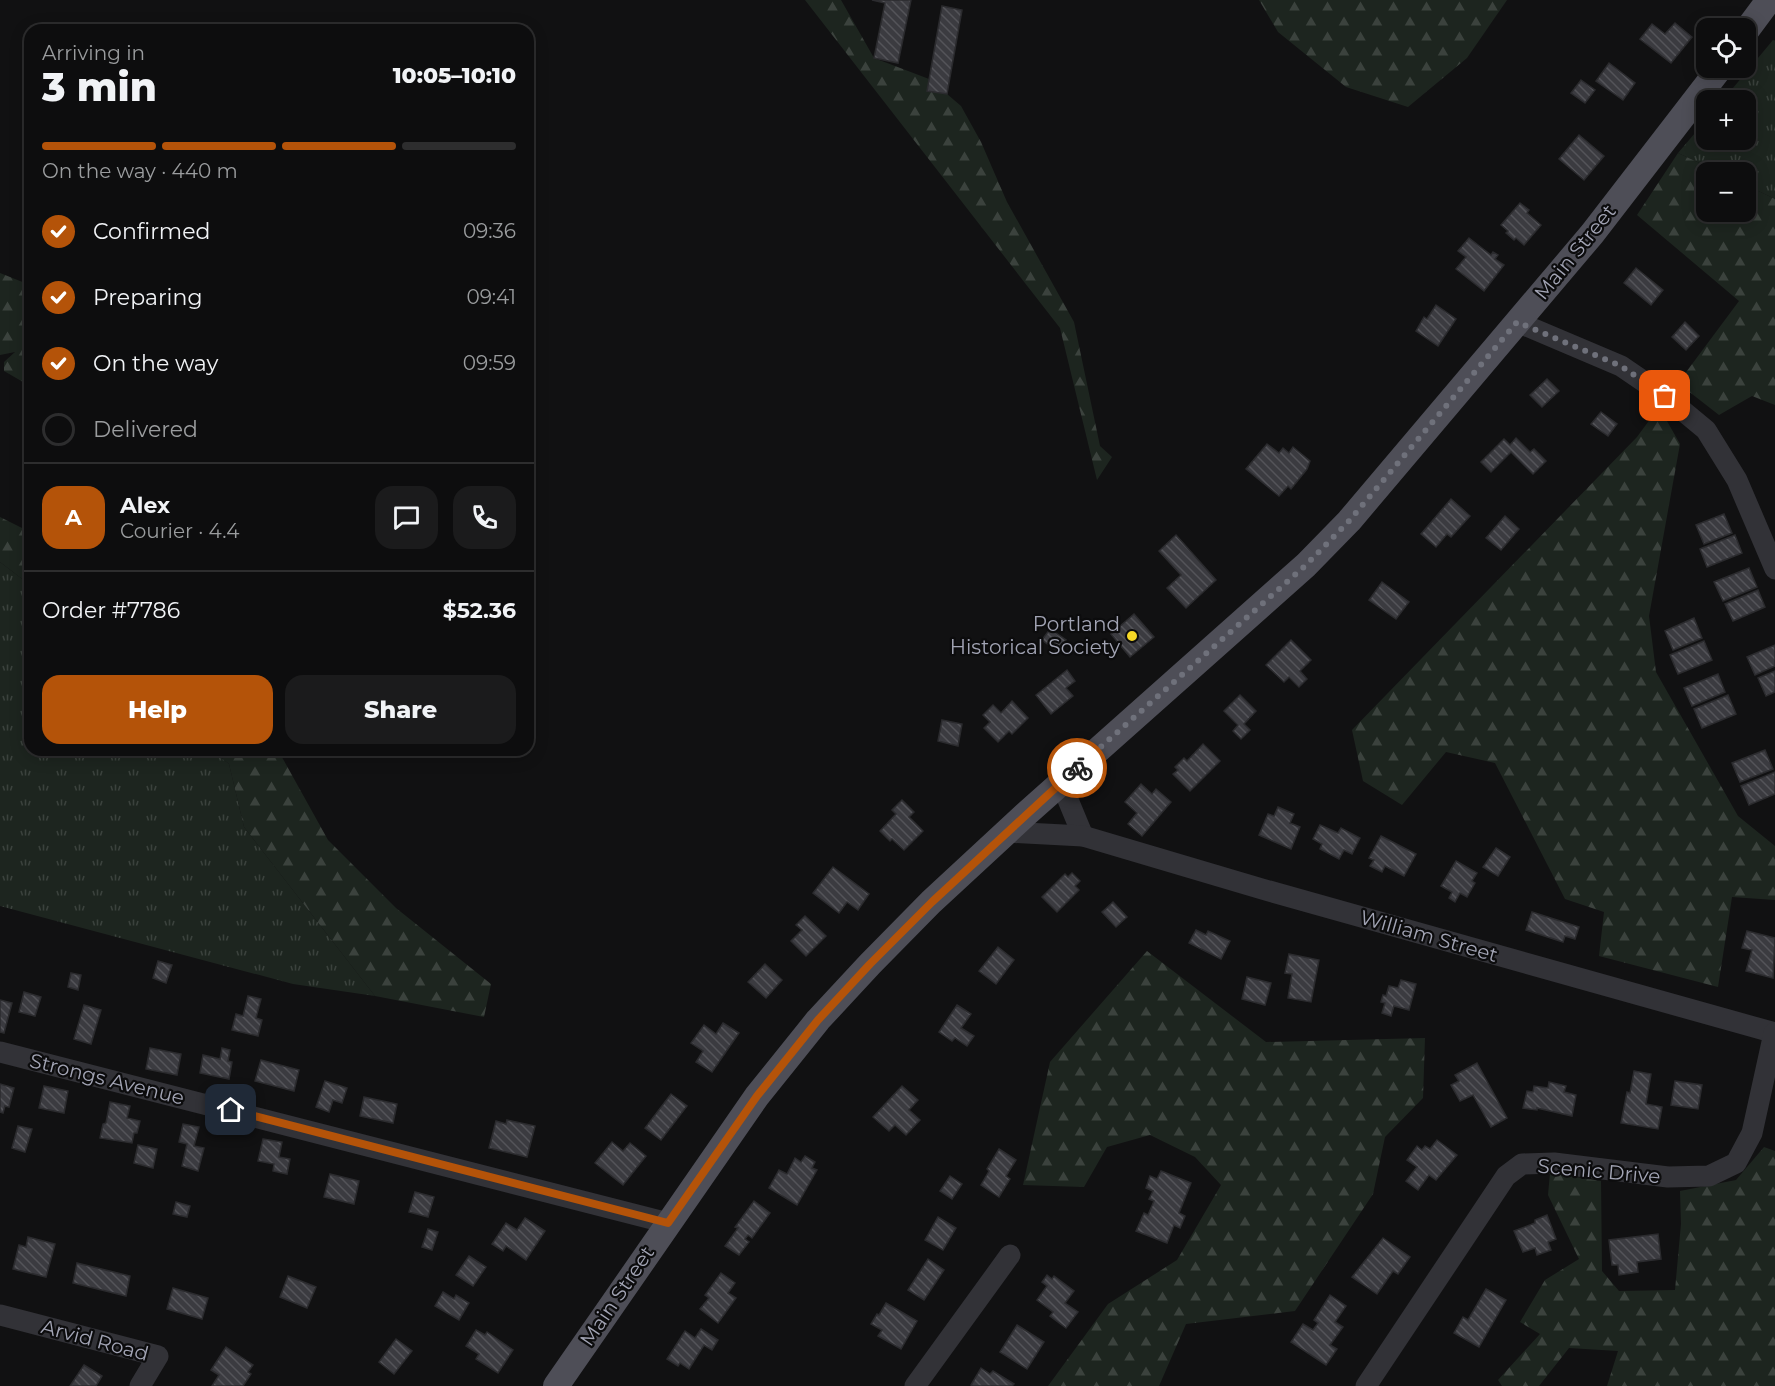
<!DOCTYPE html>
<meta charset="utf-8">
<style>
body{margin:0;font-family:Montserrat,sans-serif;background:#1b1b1c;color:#f1f3f6;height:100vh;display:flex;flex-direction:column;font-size:22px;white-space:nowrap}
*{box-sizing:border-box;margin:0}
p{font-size:20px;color:#9a9c9e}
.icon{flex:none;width:33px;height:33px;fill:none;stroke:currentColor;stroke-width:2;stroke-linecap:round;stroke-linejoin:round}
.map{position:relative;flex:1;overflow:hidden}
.sheet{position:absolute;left:24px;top:24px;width:510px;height:732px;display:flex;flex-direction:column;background:#0d0d0e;border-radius:18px;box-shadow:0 3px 15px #0003,0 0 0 2px #2d2d2e}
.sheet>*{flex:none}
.tools{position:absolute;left:1696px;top:18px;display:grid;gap:12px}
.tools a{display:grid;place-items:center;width:60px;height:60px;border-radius:12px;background:#0d0d0e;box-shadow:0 3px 15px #0003,0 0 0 2px #2d2d2e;font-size:30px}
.pin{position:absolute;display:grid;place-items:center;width:51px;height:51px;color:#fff;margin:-26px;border-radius:12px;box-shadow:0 3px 9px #0006}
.courier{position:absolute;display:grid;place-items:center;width:60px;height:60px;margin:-30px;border:4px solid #b45309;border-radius:50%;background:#fff;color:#222;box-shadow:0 2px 8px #0007}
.head em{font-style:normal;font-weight:800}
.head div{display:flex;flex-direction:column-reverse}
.head{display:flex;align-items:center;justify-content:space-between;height:102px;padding:0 18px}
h1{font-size:39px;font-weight:800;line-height:45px}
.bar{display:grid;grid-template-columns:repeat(4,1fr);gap:9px 6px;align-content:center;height:72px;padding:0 18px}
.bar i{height:8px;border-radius:4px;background:#2d2d2e}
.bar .on{background:#b45309}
.bar p{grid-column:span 4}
.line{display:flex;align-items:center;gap:15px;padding:0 18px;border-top:2px solid #2d2d2e}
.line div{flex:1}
.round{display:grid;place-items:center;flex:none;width:63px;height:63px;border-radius:18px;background:#1b1b1c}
ol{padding:0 18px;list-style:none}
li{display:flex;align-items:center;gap:18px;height:66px}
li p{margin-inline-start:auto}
li .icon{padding:6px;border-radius:50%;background:#b45309;color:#fff;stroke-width:4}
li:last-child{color:#9a9c9e}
li i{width:33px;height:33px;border:3px solid #2d2d2e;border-radius:50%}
.cta{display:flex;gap:12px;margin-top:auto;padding:12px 18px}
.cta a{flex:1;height:69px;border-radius:18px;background:#b45309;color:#fff;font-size:24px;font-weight:800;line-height:69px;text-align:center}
.cta a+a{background:#1b1b1c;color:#f1f3f6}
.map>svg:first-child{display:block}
</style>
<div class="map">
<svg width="1775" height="1386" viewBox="0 0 1775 1386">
<defs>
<pattern id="grass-tufts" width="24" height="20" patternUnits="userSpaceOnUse" patternTransform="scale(1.5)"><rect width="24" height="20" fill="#1d251f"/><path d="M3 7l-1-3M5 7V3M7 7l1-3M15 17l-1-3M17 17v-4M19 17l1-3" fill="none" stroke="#3b423d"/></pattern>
<pattern id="forest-firs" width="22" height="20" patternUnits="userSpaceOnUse" patternTransform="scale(1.5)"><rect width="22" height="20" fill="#1d251f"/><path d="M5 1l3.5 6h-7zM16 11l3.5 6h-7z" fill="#3b423d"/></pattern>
<pattern id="building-back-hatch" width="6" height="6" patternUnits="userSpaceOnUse" patternTransform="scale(1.5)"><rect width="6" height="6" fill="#3b3b40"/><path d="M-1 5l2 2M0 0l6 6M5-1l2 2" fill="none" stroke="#545459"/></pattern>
</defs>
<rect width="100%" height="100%" fill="#111112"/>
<g fill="url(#grass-tufts)">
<polygon points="1773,40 1775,41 1775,199 1746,185 1746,172 1719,172 1678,153 1707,119 1707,140 1746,140 1746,100 1723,100"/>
<polygon points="0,562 30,585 30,750 212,750 229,764 244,827 375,996 293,984 0,906"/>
</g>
<g fill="url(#forest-firs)">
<polygon points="805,0 841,0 874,58 929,79 927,91 947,94 961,106 981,142 1007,202 1074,322 1100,446 1112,457 1097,480 1060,328"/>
<polygon points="1259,0 1507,0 1467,58 1408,107 1346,87 1278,32"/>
<polygon points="1678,153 1719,172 1707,172 1707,212 1746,212 1746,185 1775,199 1775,405 1752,396 1719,415 1678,383 1739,301 1637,215"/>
<polygon points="0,273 30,285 30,386 4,371 4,362 15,352 0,355"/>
<polygon points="1659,407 1680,444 1649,616 1656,672 1738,816 1775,846 1775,900 1732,897 1718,987 1599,956 1604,912 1565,899 1495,763 1446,752 1402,805 1363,781 1352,730 1637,437"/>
<polygon points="0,517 30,532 30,585 0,562"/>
<polygon points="212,750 278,750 328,840 396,908 491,984 484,1017 375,996 244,827 229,764"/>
<polygon points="1147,951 1266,1042 1425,1038 1423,1098 1385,1137 1373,1194 1295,1311 1186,1324 1159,1386 1048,1386 1108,1304 1177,1260 1221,1185 1195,1157 1150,1135 1107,1147 1084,1187 1023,1185 1050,1062"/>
<polygon points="1764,1147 1775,1151 1775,1386 1607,1386 1618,1351 1569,1348 1539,1386 1502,1386 1498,1380 1540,1334 1520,1322 1545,1280 1579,1259 1548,1195 1550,1173 1601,1181 1602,1271 1619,1291 1675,1290 1681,1224 1680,1191 1736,1180"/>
</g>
<g fill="url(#building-back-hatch)" stroke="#2b2b2e" stroke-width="1.5">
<polygon points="872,0 911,0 898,63 874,58 885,3"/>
<polygon points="942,6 962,10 947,94 927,91"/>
<polygon points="1675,23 1692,37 1671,63 1640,39 1652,24 1665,34"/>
<polygon points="1609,63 1635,83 1623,100 1596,81"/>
<polygon points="1581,80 1595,90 1585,103 1571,93"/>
<polygon points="1579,135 1604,156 1584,180 1559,159"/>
<polygon points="1520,203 1529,210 1527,213 1541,225 1524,245 1516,238 1514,240 1506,233 1508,231 1501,225"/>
<polygon points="1469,238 1491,255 1493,252 1498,255 1495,259 1504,265 1484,291 1456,269 1466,257 1458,251"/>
<polygon points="1636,268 1663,290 1651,305 1624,283"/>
<polygon points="1436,305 1456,319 1438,346 1416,331 1424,317 1427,319"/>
<polygon points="1685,322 1699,336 1686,350 1672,337"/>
<polygon points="1547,379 1559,391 1542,407 1530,395"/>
<polygon points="1601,412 1617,424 1608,436 1591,424"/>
<polygon points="1516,438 1530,452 1534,449 1546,461 1533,474 1511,452 1491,472 1481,462 1504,439 1510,445"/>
<polygon points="1267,444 1279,453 1283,448 1289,453 1293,447 1310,461 1307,469 1291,489 1288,486 1279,496 1246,469"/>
<polygon points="1451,499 1470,516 1451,537 1447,534 1436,547 1421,534"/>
<polygon points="1724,514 1732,533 1704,544 1696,525"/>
<polygon points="1505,516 1519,529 1501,550 1486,538"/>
<polygon points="1176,535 1216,580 1186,608 1167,588 1181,575 1159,551"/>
<polygon points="1735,535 1742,553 1707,567 1700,549"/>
<polygon points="1749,568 1757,587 1723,601 1714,582"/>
<polygon points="1382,582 1409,602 1396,619 1369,600"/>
<polygon points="1758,590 1765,607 1733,621 1725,604"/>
<polygon points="1134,614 1154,637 1130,657 1111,634"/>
<polygon points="1694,618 1702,638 1673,650 1665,631"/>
<polygon points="1050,629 1066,640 1057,651 1042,640"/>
<polygon points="1291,640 1311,660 1300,671 1307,679 1299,687 1289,677 1284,682 1266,665"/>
<polygon points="1704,641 1712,660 1678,674 1670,655"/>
<polygon points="1775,645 1775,666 1755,675 1747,657"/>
<polygon points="1067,670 1075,681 1066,688 1073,696 1051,714 1036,695"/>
<polygon points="1775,671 1775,692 1766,696 1758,678"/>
<polygon points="1718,674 1725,692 1692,706 1684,688"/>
<polygon points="1240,695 1256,711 1244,724 1250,730 1241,739 1233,731 1238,725 1224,711"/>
<polygon points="1728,695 1736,714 1702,728 1694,709"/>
<polygon points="1012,701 1028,718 1012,734 1009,731 998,742 984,728 990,722 983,715 993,705 1001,713"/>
<polygon points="942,720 962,724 958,746 938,741"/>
<polygon points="1203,744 1220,761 1190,791 1173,774 1178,770 1175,767 1184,758 1187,761"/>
<polygon points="1765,750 1773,769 1740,782 1732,763"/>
<polygon points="1775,772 1775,794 1749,805 1741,786"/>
<polygon points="1141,784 1152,794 1156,789 1171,802 1142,836 1128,824 1137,813 1125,802"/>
<polygon points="902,800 914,812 909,817 923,831 904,850 892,839 890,841 880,831 896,814 892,810"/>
<polygon points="1278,807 1294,814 1290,823 1300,827 1291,849 1259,835 1268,814 1274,816"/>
<polygon points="1320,825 1338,833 1341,828 1360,838 1352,854 1344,850 1339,859 1320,849 1322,844 1313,839"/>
<polygon points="1381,836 1416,854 1404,876 1385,866 1382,872 1370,866 1374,860 1369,858"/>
<polygon points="1496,848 1510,857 1498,876 1483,867"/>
<polygon points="1456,861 1477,873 1472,881 1475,883 1467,897 1460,893 1455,902 1449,898 1452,892 1441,886"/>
<polygon points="833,867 869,894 858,910 847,902 839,913 813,893"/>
<polygon points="1072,873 1080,881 1075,886 1079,890 1057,912 1042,897 1065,874 1068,877"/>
<polygon points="1113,902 1127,917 1116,927 1102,912"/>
<polygon points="1532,912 1579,927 1575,939 1565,936 1563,942 1526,930"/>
<polygon points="805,916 826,936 806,956 791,941 802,930 796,925"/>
<polygon points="1196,930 1206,935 1208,931 1230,941 1221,959 1189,943"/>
<polygon points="1747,931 1775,938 1773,978 1746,971 1752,950 1742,948"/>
<polygon points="998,947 1014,960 996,984 979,971"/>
<polygon points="1289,954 1319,960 1311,1002 1288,998 1292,974 1285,973"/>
<polygon points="158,961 172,965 166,983 153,978"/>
<polygon points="765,964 782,980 766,998 748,982"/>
<polygon points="71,973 81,975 78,990 68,987"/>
<polygon points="1247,977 1271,983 1265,1005 1242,999"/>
<polygon points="1401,980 1416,984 1409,1010 1394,1006 1391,1016 1382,1013 1385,1003 1381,1002 1383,995 1386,996 1389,986 1398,988"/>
<polygon points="24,992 41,997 35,1016 19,1012"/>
<polygon points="248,996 261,999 256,1018 262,1020 258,1036 232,1030 236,1014 243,1016"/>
<polygon points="0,1000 12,1003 4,1033 0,1032"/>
<polygon points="84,1005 101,1010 91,1044 74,1039"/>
<polygon points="957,1005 971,1014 961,1028 974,1036 967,1046 955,1038 952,1041 939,1032"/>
<polygon points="723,1023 739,1033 712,1072 696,1062 703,1051 691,1043 704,1025 716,1034"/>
<polygon points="150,1048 181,1054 177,1075 146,1069"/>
<polygon points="222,1048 230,1050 228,1061 232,1062 229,1079 200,1073 203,1055 220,1059"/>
<polygon points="261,1060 299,1070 294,1091 255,1081"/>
<polygon points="1477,1063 1507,1118 1491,1127 1473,1095 1460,1101 1451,1085 1459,1081 1455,1075"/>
<polygon points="1634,1071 1651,1074 1646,1104 1662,1107 1658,1129 1621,1123 1627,1092 1630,1093"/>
<polygon points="325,1081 347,1088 342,1103 333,1100 329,1112 316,1107"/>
<polygon points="1675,1081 1702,1085 1698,1109 1671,1105"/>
<polygon points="1549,1082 1566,1086 1564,1092 1576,1095 1572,1116 1537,1108 1537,1110 1523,1108 1527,1091 1533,1092 1534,1086 1548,1088"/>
<polygon points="0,1084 14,1088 9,1107 5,1106 3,1113 0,1112"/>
<polygon points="44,1086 68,1091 64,1113 39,1108"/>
<polygon points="902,1086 918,1100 909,1110 920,1120 906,1135 895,1125 889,1131 873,1117"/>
<polygon points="671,1094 687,1106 661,1140 645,1128"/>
<polygon points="364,1097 397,1104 393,1123 360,1116"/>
<polygon points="110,1102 130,1106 127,1118 140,1121 137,1133 134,1133 132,1143 100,1138 103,1124 106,1123"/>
<polygon points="507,1120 535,1126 527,1157 489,1148 496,1121 506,1124"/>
<polygon points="183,1124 199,1127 194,1146 204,1148 198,1171 182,1166 187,1144 179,1142"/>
<polygon points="18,1126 32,1129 25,1152 12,1148"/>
<polygon points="263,1139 282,1142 279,1157 290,1159 287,1174 273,1171 274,1164 258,1161"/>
<polygon points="1437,1140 1457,1155 1436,1180 1429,1175 1418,1190 1406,1181 1417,1167 1407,1160 1417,1146 1422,1150 1425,1146 1430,1149"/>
<polygon points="612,1142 623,1151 630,1143 646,1156 623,1185 595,1163"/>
<polygon points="138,1145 157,1149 153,1168 134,1163"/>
<polygon points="999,1149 1016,1160 1006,1176 1010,1179 999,1197 981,1185 989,1171 987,1169"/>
<polygon points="805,1156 815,1162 812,1168 817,1170 797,1205 769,1188 779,1170 787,1174 795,1158 801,1162"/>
<polygon points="1161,1171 1191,1183 1179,1213 1185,1216 1180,1228 1174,1225 1167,1243 1136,1231 1144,1213 1148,1215 1154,1201 1149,1199 1153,1191 1146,1188 1150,1176 1157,1179"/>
<polygon points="330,1174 359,1181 354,1204 324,1197"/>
<polygon points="950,1176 962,1184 952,1199 940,1191"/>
<polygon points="415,1192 434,1197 428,1217 409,1212"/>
<polygon points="754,1201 770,1213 752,1238 748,1235 745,1239 749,1242 739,1255 725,1246 738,1228 735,1227"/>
<polygon points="176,1202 190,1206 187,1217 173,1214"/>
<polygon points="1547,1215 1556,1239 1548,1242 1551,1250 1537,1255 1535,1248 1523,1252 1514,1231 1535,1223 1535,1220"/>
<polygon points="938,1217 956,1228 943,1250 925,1240"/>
<polygon points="525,1218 545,1231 526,1260 506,1246 503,1251 492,1244 506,1223 517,1230"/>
<polygon points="428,1229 438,1232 432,1250 422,1247"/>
<polygon points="1658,1234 1661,1259 1637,1262 1638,1272 1619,1275 1618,1265 1612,1265 1609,1240"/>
<polygon points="28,1237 55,1244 46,1277 13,1269 19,1245 26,1247"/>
<polygon points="1383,1238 1410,1257 1398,1274 1393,1271 1377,1294 1352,1277"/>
<polygon points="469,1256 486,1267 473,1286 456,1275"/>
<polygon points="928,1259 944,1270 924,1300 908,1290"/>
<polygon points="77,1263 130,1276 126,1296 73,1283"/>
<polygon points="721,1273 735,1283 728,1293 736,1298 718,1323 700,1309 709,1298 705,1295"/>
<polygon points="1047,1275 1052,1279 1054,1276 1074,1291 1065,1303 1078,1312 1066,1328 1050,1316 1053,1312 1037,1300 1047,1286 1042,1282"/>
<polygon points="288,1276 316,1287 307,1308 280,1297"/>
<polygon points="173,1288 208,1298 202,1319 167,1309"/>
<polygon points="1486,1289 1506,1300 1479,1347 1454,1333 1463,1317 1468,1320"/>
<polygon points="443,1292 454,1299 456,1295 469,1303 459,1320 435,1306"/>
<polygon points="1330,1295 1346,1306 1335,1322 1343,1327 1330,1345 1337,1349 1326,1365 1291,1342 1303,1324 1313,1330 1318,1323 1314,1320"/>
<polygon points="886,1303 917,1321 901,1349 878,1336 882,1330 871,1324 877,1314 879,1315"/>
<polygon points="1017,1325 1044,1342 1027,1369 1000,1352"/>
<polygon points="701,1329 718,1340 712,1350 704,1345 689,1369 680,1363 678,1366 667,1359 685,1331 695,1338"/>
<polygon points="476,1330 485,1335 487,1332 513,1350 498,1373 476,1359 479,1354 466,1346"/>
<polygon points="396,1339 412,1351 394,1374 379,1362"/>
<polygon points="226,1347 253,1365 248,1372 251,1374 243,1386 212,1386 219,1375 211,1370"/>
<polygon points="84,1365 102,1376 96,1386 70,1386"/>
<polygon points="981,1368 990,1374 993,1371 1014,1384 1012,1386 973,1386 971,1385"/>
</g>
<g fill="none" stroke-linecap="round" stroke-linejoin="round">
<g stroke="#323237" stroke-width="21">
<polyline points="1517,322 1621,366 1665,396 1706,430 1737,480 1775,569"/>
<polyline points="1061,783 1083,836"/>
<polyline points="1006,832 1083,836 1262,889 1775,1033"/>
<polyline points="0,1052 668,1223"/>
<polyline points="0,1315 158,1356 140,1386"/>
<polyline points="915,1386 1010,1255"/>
<polyline points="1366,1386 1506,1176 1522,1164 1554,1163 1668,1177 1709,1176 1736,1163 1752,1133 1774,1033"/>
</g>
<g stroke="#4e4e57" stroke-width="26">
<polyline points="1746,31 1769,0"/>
<polyline points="556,1386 757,1096 818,1020 870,964 931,902 1026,814 1306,565 1349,521 1592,234 1720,68"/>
</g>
</g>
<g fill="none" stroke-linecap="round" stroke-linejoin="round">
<polyline stroke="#6f717b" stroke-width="6" stroke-dasharray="0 10.8" points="1077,768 1306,565 1349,521 1517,322 1621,366 1665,396"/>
<polyline stroke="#b45309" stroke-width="8" points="231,1110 668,1223 757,1096 818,1020 870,964 932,902 1077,768"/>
</g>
<circle fill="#f6d826" stroke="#0c0c0d" stroke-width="2" cx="1132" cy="636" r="6"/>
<g text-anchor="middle" stroke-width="4.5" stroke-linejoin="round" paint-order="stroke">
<g font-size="20" fill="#a2a4b4" stroke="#0c0c0d">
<text transform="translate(1575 252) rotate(-51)" y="7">Main Street</text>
<text transform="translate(1429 936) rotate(16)" y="7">William Street</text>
<text transform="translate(107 1079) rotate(14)" y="7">Strongs Avenue</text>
<text transform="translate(1599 1171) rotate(5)" y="7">Scenic Drive</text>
<text transform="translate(617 1296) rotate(-56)" y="7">Main Street</text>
<text transform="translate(95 1340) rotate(15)" y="7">Arvid Road</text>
</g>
<g font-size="20" fill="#a2a4b4" stroke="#0c0c0d" text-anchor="end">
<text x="1120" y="631">Portland<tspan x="1120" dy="23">Historical Society</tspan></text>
</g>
</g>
</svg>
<div class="tools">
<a><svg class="icon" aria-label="locate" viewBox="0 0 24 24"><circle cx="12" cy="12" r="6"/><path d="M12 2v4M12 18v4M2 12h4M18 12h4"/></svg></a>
<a>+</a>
<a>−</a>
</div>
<div class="pin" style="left:1665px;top:396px;background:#ea580c"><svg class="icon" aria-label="bag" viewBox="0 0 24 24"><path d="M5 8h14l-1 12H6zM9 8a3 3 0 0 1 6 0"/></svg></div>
<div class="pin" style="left:231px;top:1110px;background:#1f2937"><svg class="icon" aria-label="home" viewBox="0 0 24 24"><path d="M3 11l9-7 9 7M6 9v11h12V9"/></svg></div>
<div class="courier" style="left:1077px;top:768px"><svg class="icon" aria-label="bike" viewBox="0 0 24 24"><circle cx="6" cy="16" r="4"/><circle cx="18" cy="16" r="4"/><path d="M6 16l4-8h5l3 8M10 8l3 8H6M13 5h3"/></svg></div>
<section class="sheet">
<div class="head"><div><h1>3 min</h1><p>Arriving in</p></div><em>10:05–10:10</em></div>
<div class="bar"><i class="on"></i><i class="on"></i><i class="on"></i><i></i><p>On the way · 440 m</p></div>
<ol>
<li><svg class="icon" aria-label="check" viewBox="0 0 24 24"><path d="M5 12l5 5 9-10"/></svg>Confirmed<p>09:36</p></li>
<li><svg class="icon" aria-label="check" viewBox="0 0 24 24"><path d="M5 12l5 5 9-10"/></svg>Preparing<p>09:41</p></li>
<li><svg class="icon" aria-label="check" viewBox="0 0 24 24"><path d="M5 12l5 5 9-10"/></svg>On the way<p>09:59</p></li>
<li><i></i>Delivered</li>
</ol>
<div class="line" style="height:108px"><b class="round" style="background:#b45309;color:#fff">A</b><div><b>Alex</b><p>Courier · 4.4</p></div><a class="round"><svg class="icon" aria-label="chat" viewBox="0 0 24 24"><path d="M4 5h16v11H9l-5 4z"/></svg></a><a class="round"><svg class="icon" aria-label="phone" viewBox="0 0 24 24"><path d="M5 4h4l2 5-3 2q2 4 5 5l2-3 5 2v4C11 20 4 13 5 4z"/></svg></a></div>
<div class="line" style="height:78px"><div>Order #7786</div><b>$52.36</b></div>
<div class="cta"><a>Help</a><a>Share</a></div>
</section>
</div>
